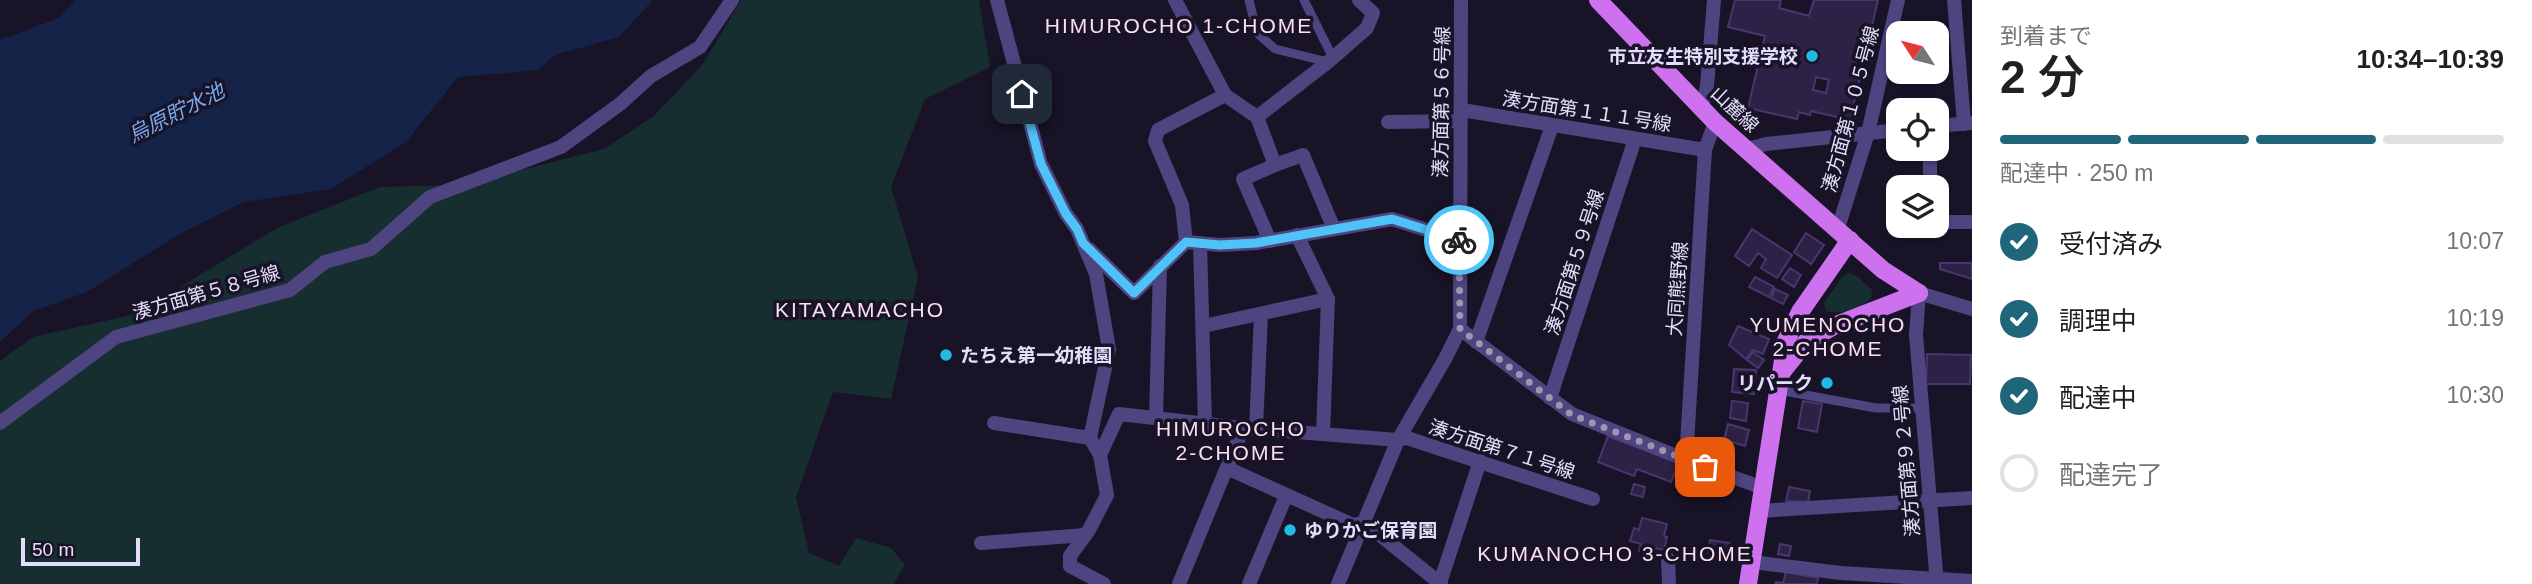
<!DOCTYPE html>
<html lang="ja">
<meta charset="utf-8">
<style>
body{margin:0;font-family:Helvetica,"Noto Sans JP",sans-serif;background:#f6f6f6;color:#202124;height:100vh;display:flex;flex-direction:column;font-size:26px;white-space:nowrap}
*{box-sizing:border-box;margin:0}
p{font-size:23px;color:#757577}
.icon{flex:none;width:38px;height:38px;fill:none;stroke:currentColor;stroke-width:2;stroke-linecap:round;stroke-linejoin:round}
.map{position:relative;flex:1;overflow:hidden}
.side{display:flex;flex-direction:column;background:#fff;width:560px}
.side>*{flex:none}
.needle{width:46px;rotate:306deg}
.fabs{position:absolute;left:1886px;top:21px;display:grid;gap:14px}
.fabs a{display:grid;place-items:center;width:63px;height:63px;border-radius:14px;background:#fff;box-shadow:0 2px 5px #0004;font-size:35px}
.scale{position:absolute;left:21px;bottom:18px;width:119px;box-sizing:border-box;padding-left:7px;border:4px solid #e4ddfb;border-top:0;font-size:19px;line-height:24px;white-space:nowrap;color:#e4ddfb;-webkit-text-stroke:5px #191327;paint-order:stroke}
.pin{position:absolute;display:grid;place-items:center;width:60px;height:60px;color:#fff;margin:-30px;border-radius:14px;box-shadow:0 4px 10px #0006}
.courier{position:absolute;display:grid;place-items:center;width:70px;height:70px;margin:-35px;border:5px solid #4fc3f7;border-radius:50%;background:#fff;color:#222;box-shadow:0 2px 9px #0007}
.head em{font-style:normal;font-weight:600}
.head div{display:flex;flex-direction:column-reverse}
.head{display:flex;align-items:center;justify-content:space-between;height:119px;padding:0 28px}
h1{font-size:46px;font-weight:600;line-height:52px}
.bar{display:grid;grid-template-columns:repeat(4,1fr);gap:10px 7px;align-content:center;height:84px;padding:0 28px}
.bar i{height:9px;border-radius:5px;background:#e0e0e0}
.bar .on{background:#20667a}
.bar p{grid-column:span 4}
ol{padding:0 28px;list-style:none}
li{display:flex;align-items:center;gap:21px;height:77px}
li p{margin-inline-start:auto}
li .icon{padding:7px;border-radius:50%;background:#20667a;color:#fff;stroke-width:4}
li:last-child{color:#757577}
li i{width:38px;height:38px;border:4px solid #e0e0e0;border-radius:50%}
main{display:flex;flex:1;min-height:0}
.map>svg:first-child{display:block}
</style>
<main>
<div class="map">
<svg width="1972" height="584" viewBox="0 0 1972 584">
<rect width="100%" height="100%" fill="#191327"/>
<g fill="#172e30">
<polygon points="741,0 979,0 990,67 925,99 891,187 918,277 891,399 833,392 796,497 809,553 839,566 856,538 891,548 905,565 893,584 0,584 0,361 33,337 136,314 277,228 380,187 461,185 604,149 655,115 703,64"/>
<path d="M1849,273l8,3 15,14 -1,8c-10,11 -31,17 -45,13l-2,-8 18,-26z"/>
</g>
<polygon fill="#152349" points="75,0 653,0 619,37 555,55 538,70 458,77 406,142 331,189 243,202 181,233 87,292 33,311 0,342 0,40 59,18"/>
<g fill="#2d2146" stroke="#48366f" stroke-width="2" fill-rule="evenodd">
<path d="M1735,0h46l-2,8 30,8 5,-16h64l-28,120 -39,-9 -1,4 -11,-3 -2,7 -49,-11 17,-72 -37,-9zM1816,77l13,3 -3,13 -13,-3z"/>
<polygon points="1752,229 1792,255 1777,278 1761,268 1766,259 1758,253 1749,266 1735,256"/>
<polygon points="1806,233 1824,245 1811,264 1794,252"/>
<polygon points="1940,263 1972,263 1972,279 1940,269"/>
<polygon points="1790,268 1801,275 1794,287 1782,279"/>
<polygon points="1755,277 1774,287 1769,297 1749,287"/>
<polygon points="1775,289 1788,295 1783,304 1771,298"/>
<polygon points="1738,326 1769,339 1763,354 1753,350 1746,359 1729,345"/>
<polygon points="1753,352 1764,360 1758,368 1747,360"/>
<polygon points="1927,354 1971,355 1970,384 1926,384"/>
<polygon points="1734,369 1756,370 1754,394 1732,392"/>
<polygon points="1732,401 1748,403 1746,421 1730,418"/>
<polygon points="1803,401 1822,404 1817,432 1798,428"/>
<polygon points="1728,424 1749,430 1745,446 1724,440"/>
<polygon points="1608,436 1679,463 1671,482 1637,469 1634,476 1598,462"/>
<polygon points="1634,484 1645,487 1643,497 1631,494"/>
<polygon points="1789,487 1810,491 1808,502 1786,501"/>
<polygon points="1642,518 1667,524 1664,536 1667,537 1664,550 1654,548 1653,554 1639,551 1641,544 1630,541 1634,528 1639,530"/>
<polygon points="1710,540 1730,543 1728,555 1708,552"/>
<polygon points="1780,544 1791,546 1789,556 1778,554"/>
<polygon points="1786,572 1818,578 1817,584 1775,584 1776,582 1783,583"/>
</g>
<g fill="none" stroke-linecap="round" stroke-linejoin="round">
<g stroke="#4d4480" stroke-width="9">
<polyline points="1249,0 1257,33 1275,49 1328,62"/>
<polyline points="1304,0 1333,58"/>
<polyline points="1778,390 1876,408 1921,408"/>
</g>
<g stroke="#4d4480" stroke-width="14">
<polyline points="997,0 1041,164 1066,214 1077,229 1096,274 1109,349 1090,438 1100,455 1107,495 1089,530 1070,556 1070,566 1104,584"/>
<polyline points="1175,0 1225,95 1257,117 1275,165 1243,179 1270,241"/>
<polyline points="1954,0 1964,124"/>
<polyline points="1702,107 1707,86 1714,0"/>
<polyline points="1462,110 1705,150"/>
<polyline points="1257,117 1328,62 1367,28 1373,13 1359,0"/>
<polyline points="1388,122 1459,121"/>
<polyline points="1937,126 1971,123"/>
<polyline points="1747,149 1766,144 1899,130"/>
<polyline points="1275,165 1303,155 1334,229"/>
<polyline points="1930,187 1930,149"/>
<polyline points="1937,222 1972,222"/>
<polyline points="1838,228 1868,133 1898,0"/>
<polyline points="1297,235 1328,299 1323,434"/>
<polyline points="1186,242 1182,205 1155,141 1158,130 1225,95"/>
<polyline points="1200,243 1205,423"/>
<polyline points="1089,249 1134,293 1186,242 1220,245 1256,243 1392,219 1459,240"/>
<polyline points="1919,293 1916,335 1937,584"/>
<polyline points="1203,326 1328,299"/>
<polyline points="1460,329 1572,414 1686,460 1763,488"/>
<polyline points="1476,342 1552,126"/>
<polyline points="1550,398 1635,139"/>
<polyline points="1156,418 1160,266"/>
<polyline points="0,423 116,337 290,290 325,262 371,249 430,197 561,147 620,104 651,76 700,47 732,0"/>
<polyline points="994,423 1090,438"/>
<polyline points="1256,429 1261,314"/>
<polyline points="1100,455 1119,414 1243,428 1398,440 1407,438 1593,499"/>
<polyline points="1686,460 1705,150 1715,122"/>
<polyline points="1227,468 1353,525 1365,523 1441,584"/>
<polyline points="1759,511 1972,498"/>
<polyline points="981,543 1085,535"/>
<polyline points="1668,559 1669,584"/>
<polyline points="1752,562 1841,573 1972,581"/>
<polyline points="1440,583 1480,461"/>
<polyline points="1179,584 1243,428"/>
<polyline points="1249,584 1286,496"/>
<polyline points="1338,584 1398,440 1445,359 1460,329 1461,0"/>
</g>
<polyline stroke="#4d4480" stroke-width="14" points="1919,293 1972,309"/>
<g stroke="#ce71ee" stroke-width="18">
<polyline points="1598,0 1715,122 1883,270 1919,293"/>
<polyline points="1782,372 1806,342 1834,326 1919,293"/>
<polyline points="1748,584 1786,341 1800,312 1850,240"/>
</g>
</g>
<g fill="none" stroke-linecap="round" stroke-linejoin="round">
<polyline stroke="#9d96b1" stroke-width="7" stroke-dasharray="0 12.6" points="1459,240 1460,329 1572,415 1705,467"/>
<polyline stroke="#4fc3f7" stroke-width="9" points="1022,94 1041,164 1066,214 1077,229 1083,243 1134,293 1186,242 1220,245 1256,243 1392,219 1459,240"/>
</g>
<g fill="#20bae4" stroke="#191327" stroke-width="2.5">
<circle cx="1812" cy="56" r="7"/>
<circle cx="946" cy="355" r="7"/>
<circle cx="1827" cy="383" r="7"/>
<circle cx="1290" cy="530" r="7"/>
</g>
<g text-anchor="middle" stroke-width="7" stroke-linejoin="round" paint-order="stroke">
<g font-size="19" font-weight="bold" fill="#e4ddfb" stroke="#191327" text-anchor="end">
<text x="1798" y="63">市立友生特別支援学校</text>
<text x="960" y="362" text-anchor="start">たちえ第一幼稚園</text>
<text x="1813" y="390">リパーク</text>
<text x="1304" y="537" text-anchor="start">ゆりかご保育園</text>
</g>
<g font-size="19" fill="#e4ddfb" stroke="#191327">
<text transform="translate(1441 102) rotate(-89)" y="7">湊方面第５６号線</text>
<text transform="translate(1735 109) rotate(43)" y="7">山麓線</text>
<text transform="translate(1850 109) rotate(-75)" y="7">湊方面第１０５号線</text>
<text transform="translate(1587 111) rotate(9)" y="7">湊方面第１１１号線</text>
<text transform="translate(1574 262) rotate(-72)" y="7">湊方面第５９号線</text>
<text transform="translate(1677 289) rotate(-86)" y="7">大同熊野線</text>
<text transform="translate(206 292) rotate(-16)" y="7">湊方面第５８号線</text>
<text transform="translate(1502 449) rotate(18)" y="7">湊方面第７１号線</text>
<text transform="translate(1906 461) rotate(-95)" y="7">湊方面第９２号線</text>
</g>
<g font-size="21" letter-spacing="2" fill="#fbdfee" stroke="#191327">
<text x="1179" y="33">HIMUROCHO 1-CHOME</text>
<text x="860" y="317">KITAYAMACHO</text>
<text x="1828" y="332">YUMENOCHO<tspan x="1828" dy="24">2-CHOME</tspan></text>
<text x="1231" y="436">HIMUROCHO<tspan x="1231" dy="24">2-CHOME</tspan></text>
<text x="1615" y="561">KUMANOCHO 3-CHOME</text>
</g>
<g font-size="21" font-style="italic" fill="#77a9ef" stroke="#191327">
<text transform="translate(176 113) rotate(-27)" y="7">烏原貯水池</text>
</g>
</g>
</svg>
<div class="fabs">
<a><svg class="needle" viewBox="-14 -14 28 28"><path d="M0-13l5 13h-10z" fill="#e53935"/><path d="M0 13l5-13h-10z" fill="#757577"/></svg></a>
<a><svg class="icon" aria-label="locate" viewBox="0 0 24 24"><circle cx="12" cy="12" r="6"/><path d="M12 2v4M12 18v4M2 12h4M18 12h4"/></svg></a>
<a><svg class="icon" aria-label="layers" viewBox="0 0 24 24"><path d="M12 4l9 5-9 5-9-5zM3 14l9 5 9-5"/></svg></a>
</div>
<div class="scale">50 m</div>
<div class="pin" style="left:1705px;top:467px;background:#ea580c"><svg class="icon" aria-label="bag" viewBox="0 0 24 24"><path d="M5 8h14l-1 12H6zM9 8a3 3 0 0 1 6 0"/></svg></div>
<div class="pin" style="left:1022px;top:94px;background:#1f2937"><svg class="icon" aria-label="home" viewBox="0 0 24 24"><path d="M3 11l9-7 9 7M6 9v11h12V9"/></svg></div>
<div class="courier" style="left:1459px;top:240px"><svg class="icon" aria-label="bike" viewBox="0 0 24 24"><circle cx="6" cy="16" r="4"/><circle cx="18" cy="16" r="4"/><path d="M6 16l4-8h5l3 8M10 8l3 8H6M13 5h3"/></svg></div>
</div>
<section class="side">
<div class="head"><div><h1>2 分</h1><p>到着まで</p></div><em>10:34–10:39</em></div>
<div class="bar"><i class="on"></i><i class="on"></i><i class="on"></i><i></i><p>配達中 · 250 m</p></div>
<ol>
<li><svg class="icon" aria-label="check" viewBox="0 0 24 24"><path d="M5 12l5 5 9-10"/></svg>受付済み<p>10:07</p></li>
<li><svg class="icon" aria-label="check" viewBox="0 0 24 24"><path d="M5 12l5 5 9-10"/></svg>調理中<p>10:19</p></li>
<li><svg class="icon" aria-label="check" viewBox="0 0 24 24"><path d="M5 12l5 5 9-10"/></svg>配達中<p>10:30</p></li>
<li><i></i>配達完了</li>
</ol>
</section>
</main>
